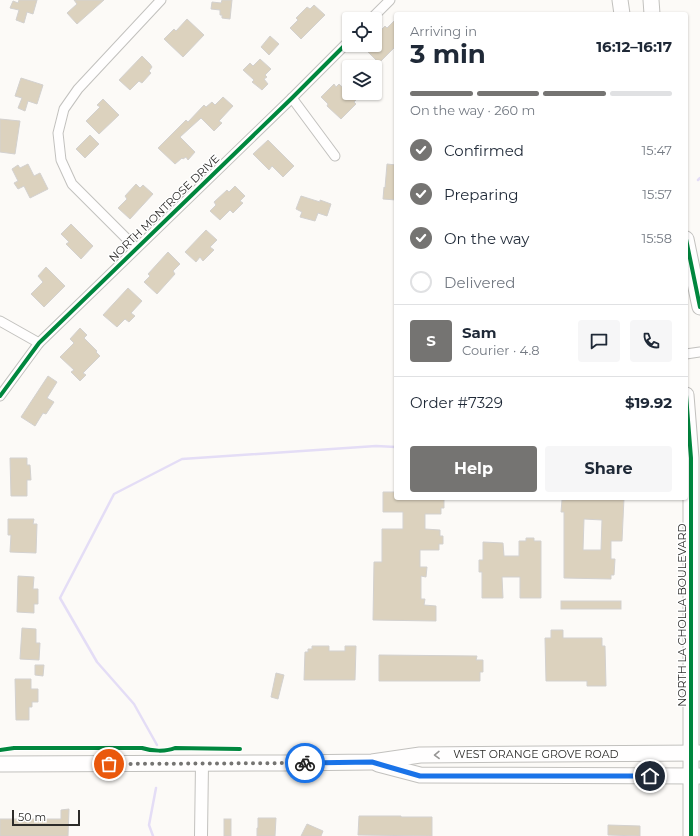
<!DOCTYPE html>
<meta charset="utf-8">
<style>
body{margin:0;font-family:Montserrat,sans-serif;background:#f6f6f7;color:#1f2937;height:100vh;display:flex;flex-direction:column;font-size:15px;white-space:nowrap}
*{box-sizing:border-box;margin:0}
p{font-size:13px;color:#747a83}
.icon{flex:none;width:22px;height:22px;fill:none;stroke:currentColor;stroke-width:2;stroke-linecap:round;stroke-linejoin:round}
.map{position:relative;flex:1;overflow:hidden}
.side{position:absolute;left:394px;top:12px;width:294px;height:488px;display:flex;flex-direction:column;background:#fff;border-radius:4px;box-shadow:0 1px 3px #0004}
.side>*{flex:none}
.fabs{position:absolute;left:342px;top:12px;display:grid;gap:8px}
.fabs a{display:grid;place-items:center;width:40px;height:40px;border-radius:4px;background:#fff;box-shadow:0 1px 3px #0004;font-size:20px}
.scale{position:absolute;left:12px;bottom:10px;width:68px;box-sizing:border-box;padding-left:4px;border:2px solid #2d2c2a;border-top:0;font-size:11px;line-height:14px;white-space:nowrap;color:#2d2c2a;-webkit-text-stroke:3px #fff;paint-order:stroke}
.pin{position:absolute;display:grid;place-items:center;width:34px;height:34px;color:#fff;margin:-17px;border:2px solid #fff;border-radius:50%;box-shadow:0 1px 4px #0007}
.courier{position:absolute;display:grid;place-items:center;width:40px;height:40px;margin:-20px;border:3px solid #1a73e8;border-radius:50%;background:#fff;color:#222;box-shadow:0 1px 5px #0007}
.overview em{font-style:normal;font-weight:700}
.overview div{display:flex;flex-direction:column-reverse}
.overview{display:flex;align-items:center;justify-content:space-between;height:68px;padding:0 16px}
h1{font-size:26px;font-weight:700;line-height:30px}
.bar{display:grid;grid-template-columns:repeat(4,1fr);gap:6px 4px;align-content:center;height:48px;padding:0 16px}
.bar i{height:5px;border-radius:3px;background:#e0e1e3}
.bar .selected{background:#757472}
.bar p{grid-column:span 4}
.line{display:flex;align-items:center;gap:10px;padding:0 16px;border-top:1px solid #e0e1e3}
.line div{flex:1}
.round{display:grid;place-items:center;flex:none;width:42px;height:42px;border-radius:4px;background:#f6f6f7}
ol{padding:0 16px;list-style:none}
li{display:flex;align-items:center;gap:12px;height:44px}
li p{margin-inline-start:auto}
li .icon{padding:4px;border-radius:50%;background:#757472;color:#fff;stroke-width:4}
li:last-child{color:#747a83}
li i{width:22px;height:22px;border:2px solid #e0e1e3;border-radius:50%}
.cta{display:flex;gap:8px;margin-top:auto;padding:8px 16px}
.cta a{flex:1;height:46px;border-radius:4px;background:#757472;color:#fff;font-size:16px;font-weight:700;line-height:46px;text-align:center}
.cta a+a{background:#f6f6f7;color:#1f2937}
.map>svg:first-child{display:block}
</style>
<div class="map">
<svg width="700" height="836" viewBox="0 0 700 836">
<rect width="100%" height="100%" fill="#fcfaf7"/>
<g fill="none" stroke-linecap="round" stroke-linejoin="round">
<g stroke="#e4ddf6" stroke-width="2.5">
<polyline points="698,180 700,178"/>
<polyline points="157,745 134,704 97,662 60,598 114,494 182,459 376,446 396,447"/>
<polyline points="153,836 149,825 156,788"/>
</g>
</g>
<g fill="#dcd2be" stroke="#d3d1cf" fill-rule="evenodd">
<polygon points="19,0 37,0 33,14 27,12 24,23 16,20 19,10 10,8 13,1 18,3"/>
<polygon points="74,0 104,0 77,24 67,13 77,4"/>
<polygon points="222,0 232,0 230,19 222,18 222,15 220,15 220,10 211,9 212,2 221,3"/>
<polygon points="314,5 325,15 301,39 290,28 298,20 296,18 307,7 310,9"/>
<polygon points="187,19 204,35 183,57 164,39 174,29 176,31"/>
<polygon points="396,19 396,46 379,63 366,50 371,45 375,45 375,36 385,26 387,28"/>
<polygon points="270,36 279,44 269,55 261,47"/>
<polygon points="142,56 150,64 152,67 149,71 151,73 142,83 139,81 130,90 119,80"/>
<polygon points="260,59 271,69 265,75 267,77 264,79 268,84 262,90 252,82 254,80 243,70 250,63 253,66"/>
<polygon points="21,78 43,85 37,104 28,101 25,111 18,108 22,98 15,96"/>
<polygon points="334,84 336,87 339,84 356,100 354,102 356,104 341,119 327,106 328,104 321,97"/>
<polygon points="223,97 233,106 219,121 222,123 214,131 201,118 180,137 195,152 188,160 186,157 183,159 182,158 175,164 158,148 186,120 188,122 204,105 206,107 212,102 215,105"/>
<polygon points="103,99 119,115 99,134 86,121 100,107 97,105"/>
<polygon points="0,119 20,121 15,154 0,152"/>
<polygon points="90,135 99,144 85,158 76,149"/>
<polygon points="268,140 294,166 283,177 272,166 269,170 253,154"/>
<polygon points="28,164 34,176 40,173 48,189 30,198 24,186 18,189 14,183 18,181 12,169 18,165 20,168"/>
<polygon points="387,164 396,165 396,200 383,199 384,187 385,188"/>
<polygon points="136,184 140,188 143,185 153,194 130,219 118,208 127,199 125,196"/>
<polygon points="235,186 245,196 240,201 243,203 233,213 230,210 220,220 210,211 216,205 214,202 227,190 229,192"/>
<polygon points="301,196 320,202 320,200 331,204 327,216 318,213 315,221 300,217 302,212 296,209"/>
<polygon points="71,224 93,246 81,259 66,244 69,242 61,234"/>
<polygon points="206,230 217,240 210,247 214,250 203,261 200,257 196,262 185,252"/>
<polygon points="168,252 180,264 173,271 175,274 157,294 144,282 150,276 148,274"/>
<polygon points="46,267 65,286 44,307 31,294 43,282 38,276"/>
<polygon points="128,288 142,301 131,313 135,316 129,322 125,319 117,327 103,315"/>
<polygon points="80,328 87,335 84,338 97,351 96,352 100,356 83,373 86,375 80,381 71,372 74,370 60,357 74,343 70,339"/>
<polygon points="48,376 57,382 47,398 54,402 46,414 43,413 35,426 21,417"/>
<polygon points="10,458 27,458 27,465 30,465 31,480 27,480 27,496 11,496"/>
<polygon points="383,492 396,492 396,498 444,499 444,508 441,508 441,514 425,514 425,529 440,530 440,536 443,536 443,544 439,544 439,550 420,550 420,567 427,567 426,577 421,576 421,599 425,599 424,605 436,606 436,621 373,620 374,562 382,562 382,529 403,529 403,512 383,512"/>
<path d="M566,498h58l-2,43h-11v18h4l-1,16h-3v4l-47,-1v-66h-3l1,-12h4zM584,519l18,1 -1,30h-18z"/>
<polygon points="8,519 34,519 33,524 37,524 36,553 10,552 11,535 8,535"/>
<polygon points="526,538 534,538 534,541 541,541 541,598 520,598 520,577 502,577 503,598 482,598 482,572 479,572 479,560 483,560 483,542 503,543 504,556 519,556 519,541 526,541"/>
<polygon points="18,576 34,577 33,589 38,589 38,604 34,604 34,613 17,612"/>
<rect x="561" y="601" width="60" height="8"/>
<polygon points="22,628 36,629 36,643 40,643 39,660 20,659"/>
<polygon points="551,630 563,630 563,638 602,638 602,646 605,646 606,686 587,686 587,681 546,681 545,638 551,638"/>
<polygon points="312,646 329,646 329,651 345,651 345,646 356,646 355,680 304,680 305,652 308,652 308,649 312,649"/>
<polygon points="379,655 477,656 476,660 483,660 483,672 480,672 480,681 379,681"/>
<polygon points="35,665 44,665 43,676 35,675"/>
<polygon points="276,673 284,675 278,699 271,697"/>
<polygon points="15,679 31,679 31,689 38,689 38,702 32,702 32,707 29,707 29,720 16,720"/>
<polygon points="69,809 68,836 0,836 0,819 61,819 61,810"/>
<polygon points="359,816 401,816 401,817 432,817 432,836 358,835"/>
<polygon points="258,818 276,818 275,836 257,836 257,828 258,828"/>
<rect x="224" y="819" width="7" height="17"/>
<polygon points="307,824 323,831 321,836 301,836"/>
<polygon points="608,825 640,826 640,836 608,835"/>
</g>
<g fill="none" stroke-linecap="round" stroke-linejoin="round">
<g stroke="#c2c1be" stroke-width="11">
<g id="minor">
<polyline points="371,19 390,0"/>
<polyline points="292,98 335,156"/>
<polyline points="136,248 72,184 61,160 58,133 64,109 78,89 161,0"/>
<polyline points="0,321 39,343"/>
<polyline points="686,354 700,352"/>
<polyline points="0,396 39,343 292,98 349,41"/>
</g>
</g>
<g stroke="#c2c1be" stroke-width="14">
<polyline id="tertiary" points="201,836 202,764"/>
</g>
<g stroke="#c2c1be" stroke-width="17">
<g id="primary">
<polyline points="620,0 622,14"/>
<polyline points="651,0 652,14"/>
<polyline points="686,239 700,307"/>
<polyline points="686,395 691,458 691,836"/>
<polyline points="0,764 282,763 372,762 420,755 700,753"/>
<polyline points="378,764 420,775 700,776"/>
</g>
</g>
<use href="#minor" stroke="#fffefe" stroke-width="9"/>
<use href="#tertiary" stroke="#fffefe" stroke-width="12"/>
<use href="#primary" stroke="#fffefe" stroke-width="15"/>
<g stroke="#fff" stroke-width="6">
<g id="cycleway">
<polyline points="686,239 700,307"/>
<polyline points="686,395 691,458 691,836"/>
<polyline points="0,396 39,343 292,98 349,41"/>
<path d="M0,750l14,-2h128c9,3 24,4 33,0l65,1"/>
</g>
</g>
<use href="#cycleway" stroke="#00873e" stroke-width="4"/>
</g>
<defs><path id="oneway-chevron" d="M-2-3.5L2.5 0L-2 3.5" fill="none" stroke-width="1.6" stroke-linecap="round" stroke-linejoin="round"/></defs>
<use stroke="#969594" href="#oneway-chevron" transform="translate(437 755) rotate(179)"/>
<g fill="none" stroke-linecap="round" stroke-linejoin="round">
<polyline stroke="#757472" stroke-width="4" stroke-dasharray="0 7.2" points="109,764 305,763"/>
<polyline stroke="#1a73e8" stroke-width="5" points="305,763 372,762 420,776 650,776"/>
</g>
<g text-anchor="middle" stroke-width="3" stroke-linejoin="round" paint-order="stroke">
<g font-size="11" fill="#2d2c2a" stroke="#fff">
<text transform="translate(164 208) rotate(-44)" y="4">NORTH MONTROSE DRIVE</text>
<text transform="translate(682 615) rotate(-90)" y="4">NORTH LA CHOLLA BOULEVARD</text>
<text x="536" y="758">WEST ORANGE GROVE ROAD</text>
</g>
</g>
</svg>
<div class="fabs">
<a><svg class="icon" aria-label="locate" viewBox="0 0 24 24"><circle cx="12" cy="12" r="6"/><path d="M12 2v4M12 18v4M2 12h4M18 12h4"/></svg></a>
<a><svg class="icon" aria-label="layers" viewBox="0 0 24 24"><path d="M12 4l9 5-9 5-9-5zM3 14l9 5 9-5"/></svg></a>
</div>
<div class="scale">50 m</div>
<div class="pin" style="left:109px;top:764px;background:#ea580c"><svg class="icon" aria-label="bag" viewBox="0 0 24 24"><path d="M5 8h14l-1 12H6zM9 8a3 3 0 0 1 6 0"/></svg></div>
<div class="pin" style="left:650px;top:776px;background:#1f2937"><svg class="icon" aria-label="home" viewBox="0 0 24 24"><path d="M3 11l9-7 9 7M6 9v11h12V9"/></svg></div>
<div class="courier" style="left:305px;top:763px"><svg class="icon" aria-label="bike" viewBox="0 0 24 24"><circle cx="6" cy="16" r="4"/><circle cx="18" cy="16" r="4"/><path d="M6 16l4-8h5l3 8M10 8l3 8H6M13 5h3"/></svg></div>
<section class="side">
<div class="overview"><div><h1>3 min</h1><p>Arriving in</p></div><em>16:12–16:17</em></div>
<div class="bar"><i class="selected"></i><i class="selected"></i><i class="selected"></i><i></i><p>On the way · 260 m</p></div>
<ol>
<li><svg class="icon" aria-label="check" viewBox="0 0 24 24"><path d="M5 12l5 5 9-10"/></svg>Confirmed<p>15:47</p></li>
<li><svg class="icon" aria-label="check" viewBox="0 0 24 24"><path d="M5 12l5 5 9-10"/></svg>Preparing<p>15:57</p></li>
<li><svg class="icon" aria-label="check" viewBox="0 0 24 24"><path d="M5 12l5 5 9-10"/></svg>On the way<p>15:58</p></li>
<li><i></i>Delivered</li>
</ol>
<div class="line" style="height:72px"><b class="round" style="background:#757472;color:#fff">S</b><div><b>Sam</b><p>Courier · 4.8</p></div><a class="round"><svg class="icon" aria-label="chat" viewBox="0 0 24 24"><path d="M4 5h16v11H9l-5 4z"/></svg></a><a class="round"><svg class="icon" aria-label="phone" viewBox="0 0 24 24"><path d="M5 4h4l2 5-3 2q2 4 5 5l2-3 5 2v4C11 20 4 13 5 4z"/></svg></a></div>
<div class="line" style="height:52px"><div>Order #7329</div><b>$19.92</b></div>
<div class="cta"><a>Help</a><a>Share</a></div>
</section>
</div>
